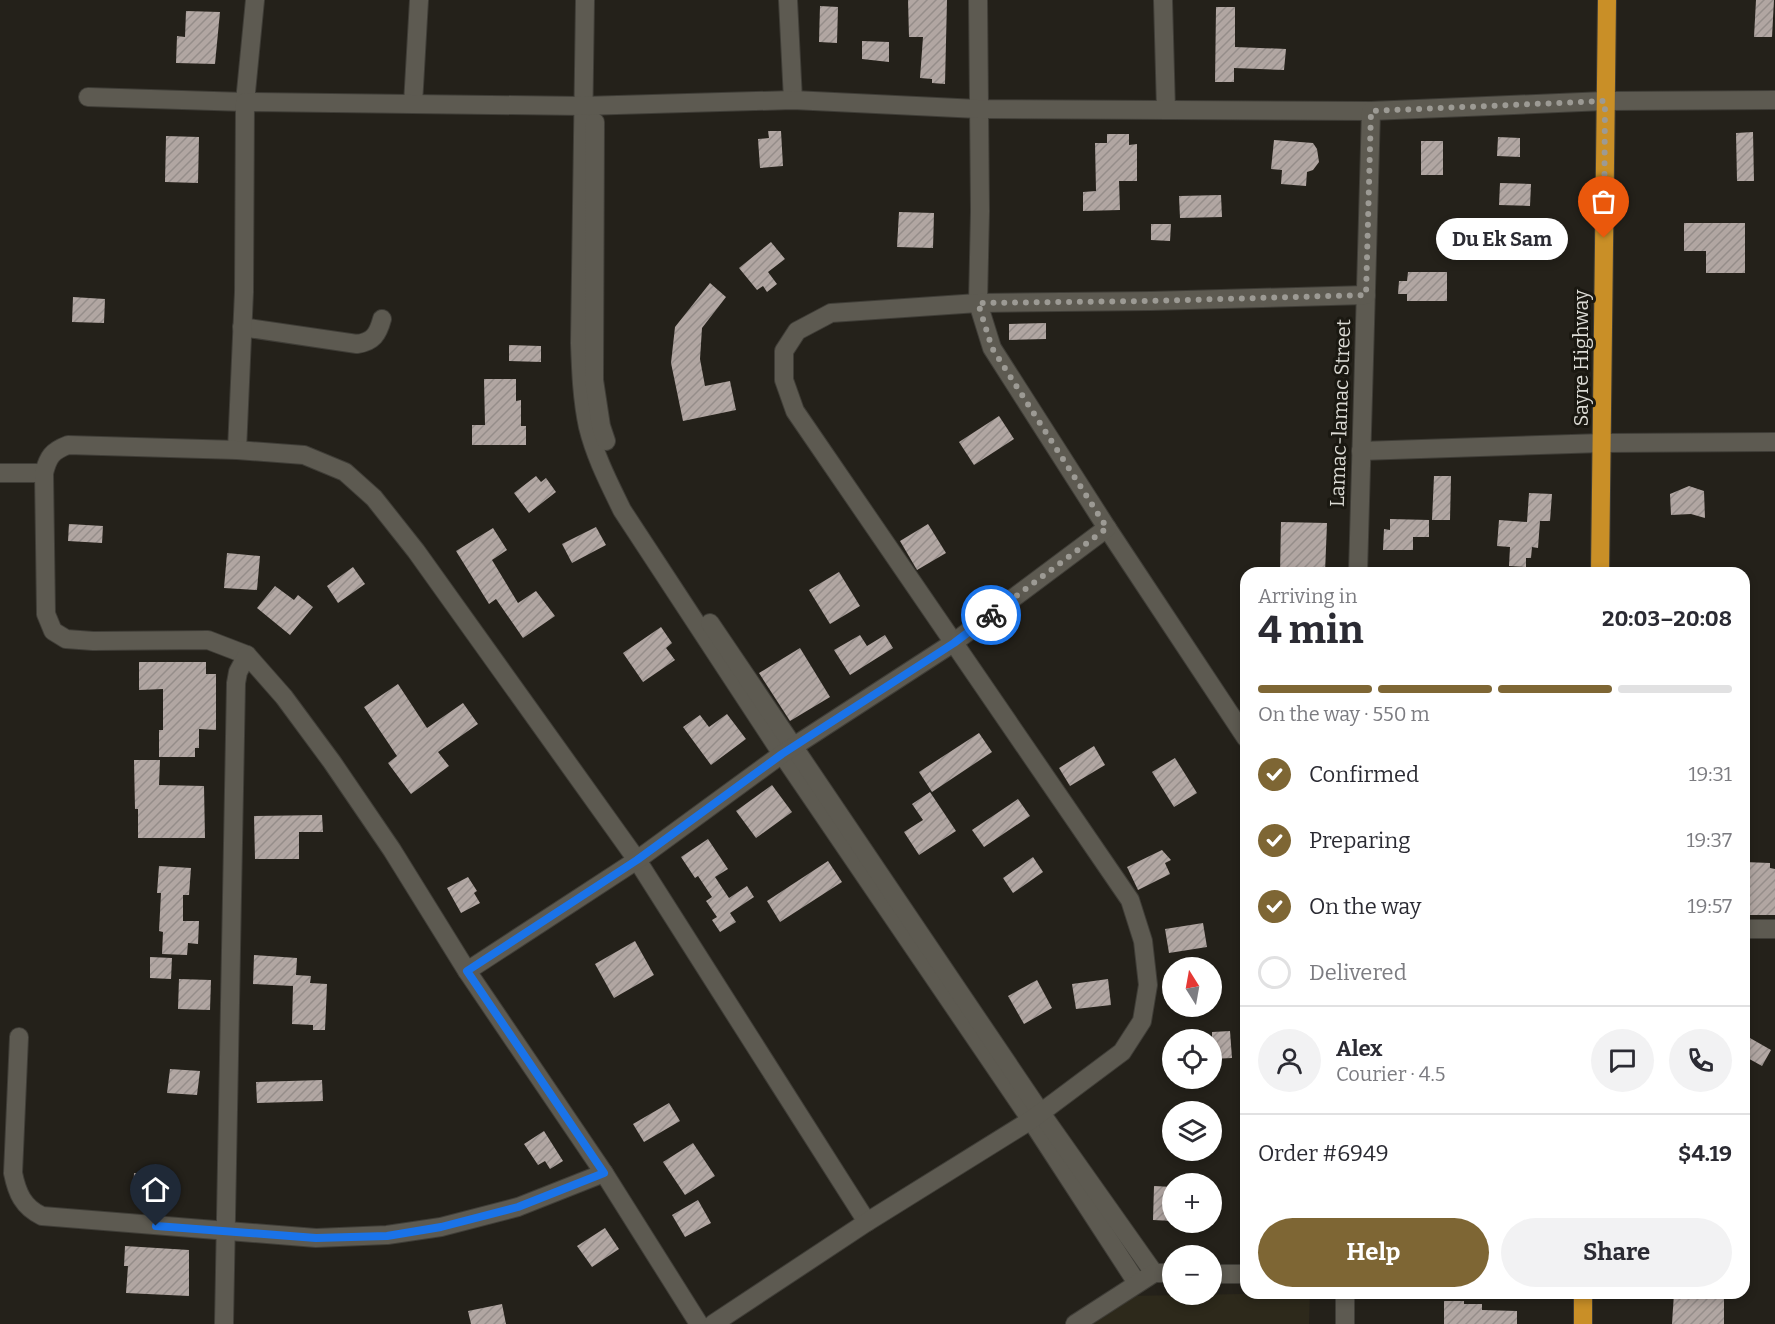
<!DOCTYPE html>
<meta charset="utf-8">
<style>
body{margin:0;font-family:Bitter,serif;background:#f2f2f3;color:#2b2b33;height:100vh;display:flex;flex-direction:column;font-size:22px;white-space:nowrap}
*{box-sizing:border-box;margin:0}
p{font-size:20px;color:#7c7c81}
.icon{flex:none;width:33px;height:33px;fill:none;stroke:currentColor;stroke-width:2;stroke-linecap:round;stroke-linejoin:round}
.map{position:relative;flex:1;overflow:hidden}
.panel{position:absolute;left:1240px;top:567px;width:510px;height:732px;display:flex;flex-direction:column;background:#fff;border-radius:18px;box-shadow:0 3px 9px #0003}
.panel>*{flex:none}
.needle{width:39px;rotate:349deg}
.fabs{position:absolute;left:1162px;top:957px;display:grid;gap:12px}
.fabs a{display:grid;place-items:center;width:60px;height:60px;border-radius:50%;background:#fff;box-shadow:0 3px 9px #0003;font-size:30px}
.pin{position:absolute;display:grid;place-items:center;width:51px;height:51px;color:#fff;margin:-62px -26px;border-radius:50% 50% 50% 0;rotate:-45deg;box-shadow:0 0 6px #0007}
.pin .icon{rotate:45deg}
.courier{position:absolute;display:grid;place-items:center;width:60px;height:60px;margin:-30px;border:4px solid #1a73e8;border-radius:50%;background:#fff;color:#222;box-shadow:0 2px 8px #0007}
.bubble{position:absolute;height:42px;border-radius:21px;background:#fff;box-shadow:0 3px 9px #0003;font-size:20px;font-weight:700;line-height:42px;text-align:center}
.summary em{font-style:normal;font-weight:700}
.summary div{display:flex;flex-direction:column-reverse}
.summary{display:flex;align-items:center;justify-content:space-between;height:102px;padding:0 18px}
h1{font-size:39px;font-weight:700;line-height:45px}
.bar{display:grid;grid-template-columns:repeat(4,1fr);gap:9px 6px;align-content:center;height:72px;padding:0 18px}
.bar i{height:8px;border-radius:4px;background:#e1e1e2}
.bar .selected{background:#7e6634}
.bar p{grid-column:span 4}
.line{display:flex;align-items:center;gap:15px;padding:0 18px;border-top:2px solid #e1e1e2}
.line div{flex:1}
.round{display:grid;place-items:center;flex:none;width:63px;height:63px;border-radius:32px;background:#f2f2f3}
ol{padding:0 18px;list-style:none}
li{display:flex;align-items:center;gap:18px;height:66px}
li p{margin-inline-start:auto}
li .icon{padding:6px;border-radius:50%;background:#7e6634;color:#fff;stroke-width:4}
li:last-child{color:#7c7c81}
li i{width:33px;height:33px;border:3px solid #e1e1e2;border-radius:50%}
.action{display:flex;gap:12px;margin-top:auto;padding:12px 18px}
.action a{flex:1;height:69px;border-radius:36px;background:#7e6634;color:#fff;font-size:24px;font-weight:700;line-height:69px;text-align:center}
.action a+a{background:#f2f2f3;color:#2b2b33}
.map>svg:first-child{display:block}
</style>
<div class="map">
<svg width="1775" height="1324" viewBox="0 0 1775 1324">
<defs>
<pattern id="building-hatch" width="6" height="6" patternUnits="userSpaceOnUse" patternTransform="scale(1.5)"><rect width="6" height="6" fill="#b1a6a2"/><path d="M-1 1l2-2M0 6l6-6M5 7l2-2" fill="none" stroke="#958d8a"/></pattern>
</defs>
<rect width="100%" height="100%" fill="#24211a"/>
<polygon fill="#2d291b" points="1310,1293 1309,1324 1080,1324 1123,1296"/>
<g fill="url(#building-hatch)">
<polygon points="908,0 947,0 945,84 932,83 932,79 920,78 923,37 909,37"/>
<polygon points="1756,0 1774,0 1772,37 1754,37"/>
<polygon points="820,6 838,7 837,43 819,42"/>
<polygon points="1216,7 1235,7 1235,47 1286,49 1284,70 1234,68 1234,82 1215,82"/>
<polygon points="186,11 220,12 215,64 176,63 177,36 185,37"/>
<polygon points="862,41 889,42 889,62 862,59"/>
<polygon points="768,131 781,131 783,166 760,168 758,139 769,138"/>
<polygon points="1753,132 1754,181 1737,181 1736,133"/>
<polygon points="1107,134 1129,134 1129,145 1137,144 1137,181 1119,181 1120,210 1083,211 1083,192 1096,191 1095,143 1107,143"/>
<polygon points="166,136 199,137 198,183 165,182"/>
<polygon points="1498,137 1520,138 1520,157 1497,156"/>
<polygon points="1274,140 1313,143 1317,149 1319,162 1313,170 1307,172 1306,186 1281,184 1282,170 1271,169"/>
<rect x="1421" y="141" width="22" height="34"/>
<polygon points="1500,183 1531,184 1530,206 1499,205"/>
<polygon points="1221,195 1222,217 1180,218 1179,196"/>
<polygon points="899,212 934,213 933,248 897,247"/>
<polygon points="1684,223 1745,223 1745,273 1706,273 1706,251 1684,251"/>
<polygon points="1151,224 1171,224 1170,241 1151,240"/>
<polygon points="771,242 785,259 768,272 777,284 767,292 763,286 757,290 739,268"/>
<polygon points="1408,272 1447,272 1447,301 1407,301 1407,294 1398,294 1399,281 1407,281"/>
<polygon points="710,283 726,297 702,328 700,359 705,386 730,381 736,410 683,421 671,363 675,327"/>
<polygon points="73,297 105,299 104,323 72,322"/>
<polygon points="1046,323 1046,339 1009,340 1009,324"/>
<polygon points="509,345 541,346 541,362 509,361"/>
<polygon points="484,379 516,379 516,401 521,400 521,426 526,426 526,445 472,445 472,425 485,425"/>
<polygon points="999,416 1014,439 974,465 959,442"/>
<polygon points="536,476 541,482 546,478 556,492 529,513 514,493"/>
<polygon points="1434,476 1451,476 1450,520 1432,520"/>
<polygon points="1689,486 1704,491 1705,518 1691,514 1671,515 1670,494"/>
<polygon points="1529,493 1552,494 1550,521 1540,521 1538,548 1532,547 1531,558 1526,558 1526,567 1509,566 1510,547 1497,546 1499,520 1527,522"/>
<polygon points="1390,519 1429,520 1429,537 1413,537 1413,550 1383,550 1384,529 1390,530"/>
<polygon points="1281,522 1327,523 1325,573 1280,573"/>
<polygon points="69,524 103,526 102,543 68,541"/>
<polygon points="928,524 946,553 917,570 900,541"/>
<polygon points="596,527 606,545 572,563 562,544"/>
<polygon points="493,528 507,550 492,560 518,603 536,591 555,616 523,638 496,599 489,604 456,551"/>
<polygon points="227,553 260,556 257,590 224,588"/>
<polygon points="353,567 365,584 338,603 327,586"/>
<polygon points="839,572 860,606 830,624 809,590"/>
<polygon points="275,586 294,600 298,595 313,607 290,635 257,608"/>
<polygon points="661,627 672,643 666,648 675,660 643,682 623,653"/>
<polygon points="860,635 867,646 885,635 893,648 850,675 834,650"/>
<polygon points="800,648 830,697 790,721 759,673"/>
<polygon points="139,662 206,662 206,674 216,674 216,730 199,729 199,748 195,748 195,757 159,757 159,730 163,730 163,689 139,690"/>
<polygon points="398,684 427,728 463,703 478,724 438,752 449,766 411,794 388,763 397,756 364,707"/>
<polygon points="727,714 746,739 711,765 683,727 700,715 709,727"/>
<polygon points="979,733 992,752 932,792 919,772"/>
<polygon points="1094,746 1105,765 1070,786 1059,768"/>
<polygon points="1175,758 1197,793 1174,807 1152,772"/>
<polygon points="134,760 160,760 159,785 204,786 205,838 138,838 138,809 135,809"/>
<polygon points="772,785 792,812 756,838 736,811"/>
<polygon points="930,792 956,831 919,855 904,832 923,820 912,804"/>
<polygon points="1018,799 1030,816 984,847 972,830"/>
<polygon points="322,815 323,832 299,832 299,859 255,859 254,816"/>
<polygon points="708,839 728,869 715,877 729,898 747,886 754,897 730,913 736,922 720,932 712,920 717,917 706,901 712,897 698,876 695,878 681,857"/>
<polygon points="1162,850 1171,860 1165,863 1170,874 1138,890 1127,867"/>
<polygon points="1033,857 1043,872 1013,893 1003,878"/>
<polygon points="828,861 842,882 780,922 767,901"/>
<polygon points="1744,862 1770,863 1770,868 1775,869 1775,915 1744,915"/>
<polygon points="159,866 191,868 189,895 183,895 183,921 199,921 198,944 188,943 187,955 162,954 163,932 159,931 161,893 157,893"/>
<polygon points="468,877 477,891 474,893 480,903 461,913 447,888"/>
<polygon points="1203,923 1207,947 1169,953 1165,929"/>
<polygon points="635,941 654,975 614,998 595,964"/>
<polygon points="254,955 297,958 296,975 311,976 310,983 327,984 325,1030 313,1030 313,1025 292,1024 293,986 253,984"/>
<polygon points="150,957 172,958 171,979 150,978"/>
<polygon points="179,979 211,980 210,1010 178,1009"/>
<polygon points="1108,979 1111,1005 1076,1009 1072,984"/>
<polygon points="1037,980 1052,1008 1024,1024 1008,996"/>
<polygon points="1230,1031 1232,1058 1212,1059 1212,1032"/>
<polygon points="1750,1038 1771,1050 1762,1066 1744,1056 1744,1047"/>
<polygon points="170,1069 200,1071 197,1095 167,1093"/>
<polygon points="322,1080 323,1101 257,1103 256,1082"/>
<polygon points="669,1103 680,1121 644,1142 633,1124"/>
<polygon points="544,1131 563,1161 550,1169 545,1161 538,1165 524,1144"/>
<polygon points="693,1143 715,1176 685,1195 663,1162"/>
<polygon points="134,1173 171,1175 170,1198 133,1196"/>
<polygon points="1154,1186 1173,1187 1173,1221 1153,1220"/>
<polygon points="698,1200 711,1223 685,1237 672,1215"/>
<polygon points="605,1228 619,1249 592,1267 577,1246"/>
<polygon points="125,1246 189,1250 189,1296 126,1293 128,1266 124,1266"/>
<polygon points="1674,1293 1724,1293 1724,1324 1672,1324"/>
<polygon points="1444,1301 1464,1301 1464,1304 1482,1304 1482,1310 1517,1311 1517,1324 1444,1324"/>
<polygon points="502,1304 506,1324 471,1324 468,1311"/>
</g>
<g fill="none" stroke-linecap="round" stroke-linejoin="round">
<g stroke="#3f3d37" stroke-width="20">
<g id="minor">
<path d="M585,0l-5,343c1,28 2,56 8,84 7,29 21,56 34,83l160,244 249,366 106,163"/>
<polyline points="788,0 793,100"/>
<polyline points="978,0 980,211 978,303 992,348 1107,528 1246,738"/>
<polyline points="1163,0 1166,110"/>
<polyline points="88,97 245,102 255,0"/>
<polyline points="413,104 419,0"/>
<polyline points="595,122 594,380 601,426 606,441"/>
<path d="M242,327l115,17c16,-2 21,-10 25,-25"/>
<polyline points="237,450 244,292 245,102 583,106 793,100 978,109 1371,111 1605,101 1775,100"/>
<polyline points="1361,451 1603,443 1775,442"/>
<polyline points="0,473 44,473"/>
<polyline points="1358,573 1371,111"/>
<polyline points="710,623 1041,1113 1154,1273"/>
<path d="M247,655l-39,-15 -115,1 -27,-2 -13,-8 -7,-17 -2,-141c4,-16 8,-22 24,-28l169,5 67,5 41,17 29,26 42,53 221,309 230,362"/>
<polyline points="1744,929 1775,929"/>
<polyline points="467,971 637,860 782,754 953,643 1107,528"/>
<path d="M19,1037l-6,136c4,20 10,34 29,43l274,22 71,-3 54,-8 77,-20 86,-34"/>
<polyline points="1212,1274 1246,1274"/>
<polyline points="224,1324 236,683 238,672 247,655 284,697 332,762 392,850 467,971 604,1173 699,1324"/>
<polyline points="713,1324 867,1222 1031,1120 1122,1052 1142,1021 1148,985 1143,941 1130,900 795,411 784,380 784,351 797,331 831,313 978,303 1151,301 1366,295"/>
<polyline points="1075,1324 1154,1273 1173,1273"/>
<polyline points="1345,1324 1345,1293"/>
</g>
</g>
<g stroke="#3f3d37" stroke-width="20">
<g id="highway">
<polyline points="1600,573 1607,0"/>
<polyline points="1583,1324 1583,1293"/>
</g>
</g>
<use href="#minor" stroke="#5d5a51" stroke-width="18"/>
<use href="#highway" stroke="#c98f27" stroke-width="18"/>
</g>
<g fill="none" stroke-linecap="round" stroke-linejoin="round">
<polyline stroke="#9c9a94" stroke-width="6" stroke-dasharray="0 10.8" points="991,615 1107,528 992,348 978,303 1150,301 1366,295 1371,111 1605,101 1604,238"/>
<polyline stroke="#1a73e8" stroke-width="8" points="156,1226 316,1238 387,1236 441,1227 518,1207 604,1173 467,971 637,860 782,754 954,643 991,615"/>
</g>
<g text-anchor="middle" stroke-width="6" stroke-linejoin="round" paint-order="stroke">
<g font-size="20" fill="#dcdbd5" stroke="#1a1811">
<text transform="translate(1581 358) rotate(-90)" y="7">Sayre Highway</text>
<text transform="translate(1340 413) rotate(-88)" y="7">Lamac-lamac Street</text>
</g>
</g>
</svg>
<div class="fabs">
<a><svg class="needle" viewBox="-14 -14 28 28"><path d="M0-13l5 13h-10z" fill="#e53935"/><path d="M0 13l5-13h-10z" fill="#7c7c81"/></svg></a>
<a><svg class="icon" aria-label="locate" viewBox="0 0 24 24"><circle cx="12" cy="12" r="6"/><path d="M12 2v4M12 18v4M2 12h4M18 12h4"/></svg></a>
<a><svg class="icon" aria-label="layers" viewBox="0 0 24 24"><path d="M12 4l9 5-9 5-9-5zM3 14l9 5 9-5"/></svg></a>
<a>+</a>
<a>−</a>
</div>
<div class="pin" style="left:1604px;top:238px;background:#ea580c"><svg class="icon" aria-label="bag" viewBox="0 0 24 24"><path d="M5 8h14l-1 12H6zM9 8a3 3 0 0 1 6 0"/></svg></div>
<div class="pin" style="left:156px;top:1226px;background:#1f2937"><svg class="icon" aria-label="home" viewBox="0 0 24 24"><path d="M3 11l9-7 9 7M6 9v11h12V9"/></svg></div>
<div class="courier" style="left:991px;top:615px"><svg class="icon" aria-label="bike" viewBox="0 0 24 24"><circle cx="6" cy="16" r="4"/><circle cx="18" cy="16" r="4"/><path d="M6 16l4-8h5l3 8M10 8l3 8H6M13 5h3"/></svg></div>
<div class="bubble" style="left:1436px;top:218px;width:132px">Du Ek Sam</div>
<section class="panel">
<div class="summary"><div><h1>4 min</h1><p>Arriving in</p></div><em>20:03–20:08</em></div>
<div class="bar"><i class="selected"></i><i class="selected"></i><i class="selected"></i><i></i><p>On the way · 550 m</p></div>
<ol>
<li><svg class="icon" aria-label="check" viewBox="0 0 24 24"><path d="M5 12l5 5 9-10"/></svg>Confirmed<p>19:31</p></li>
<li><svg class="icon" aria-label="check" viewBox="0 0 24 24"><path d="M5 12l5 5 9-10"/></svg>Preparing<p>19:37</p></li>
<li><svg class="icon" aria-label="check" viewBox="0 0 24 24"><path d="M5 12l5 5 9-10"/></svg>On the way<p>19:57</p></li>
<li><i></i>Delivered</li>
</ol>
<div class="line" style="height:108px"><a class="round"><svg class="icon" aria-label="person" viewBox="0 0 24 24"><circle cx="12" cy="8" r="4"/><path d="M4 21q1-7 8-7t8 7"/></svg></a><div><b>Alex</b><p>Courier · 4.5</p></div><a class="round"><svg class="icon" aria-label="chat" viewBox="0 0 24 24"><path d="M4 5h16v11H9l-5 4z"/></svg></a><a class="round"><svg class="icon" aria-label="phone" viewBox="0 0 24 24"><path d="M5 4h4l2 5-3 2q2 4 5 5l2-3 5 2v4C11 20 4 13 5 4z"/></svg></a></div>
<div class="line" style="height:78px"><div>Order #6949</div><b>$4.19</b></div>
<div class="action"><a>Help</a><a>Share</a></div>
</section>
</div>
